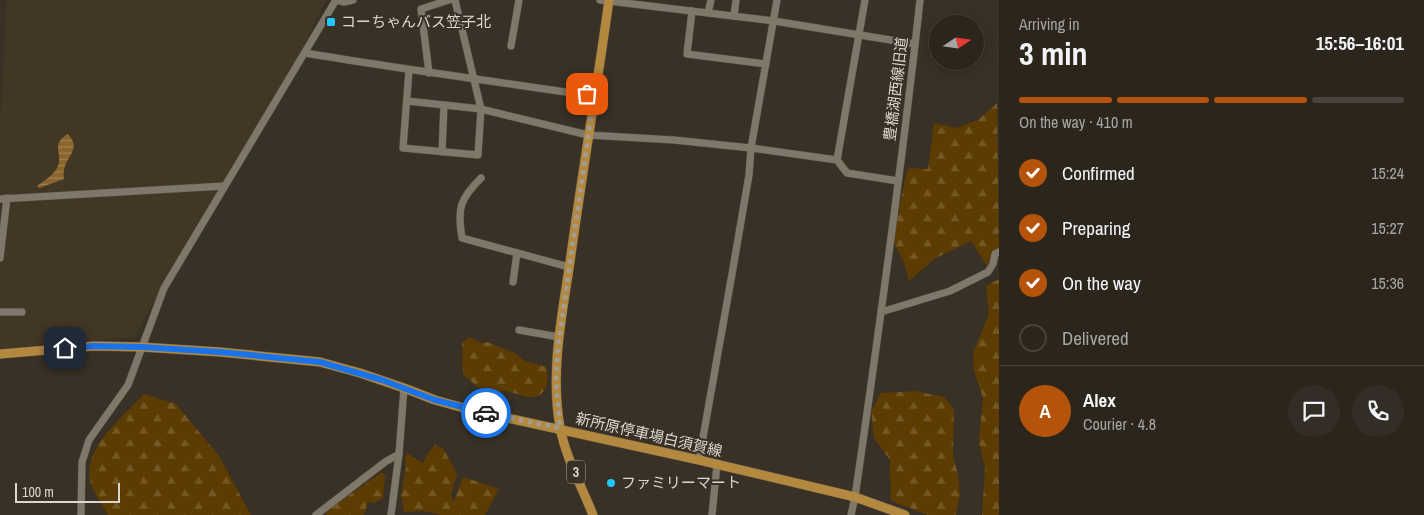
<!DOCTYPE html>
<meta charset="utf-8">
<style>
body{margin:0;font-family:"Archivo Narrow","Noto Sans JP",sans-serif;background:#332d25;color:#f1f3f6;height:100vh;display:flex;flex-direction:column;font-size:19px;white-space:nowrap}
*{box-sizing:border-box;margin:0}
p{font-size:16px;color:#a6a5a3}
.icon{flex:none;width:28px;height:28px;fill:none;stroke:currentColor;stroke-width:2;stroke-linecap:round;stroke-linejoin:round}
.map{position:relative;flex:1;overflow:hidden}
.side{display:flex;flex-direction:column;background:#2b251c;width:425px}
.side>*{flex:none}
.needle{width:32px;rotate:77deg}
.fabs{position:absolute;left:929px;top:15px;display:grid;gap:10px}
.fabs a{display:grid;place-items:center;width:55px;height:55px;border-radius:50%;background:#2b251c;box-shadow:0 2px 12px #0003,0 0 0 1px #47423b;font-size:25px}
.scale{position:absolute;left:15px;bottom:12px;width:105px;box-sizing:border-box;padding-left:5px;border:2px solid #dbd6cf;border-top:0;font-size:14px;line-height:18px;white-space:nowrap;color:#dbd6cf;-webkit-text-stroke:4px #393126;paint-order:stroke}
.pin{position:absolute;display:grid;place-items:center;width:42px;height:42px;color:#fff;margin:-21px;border-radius:10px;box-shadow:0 2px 8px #0006}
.courier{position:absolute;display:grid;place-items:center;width:50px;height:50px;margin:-25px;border:4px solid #1a73e8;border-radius:50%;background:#fff;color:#222;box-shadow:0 1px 6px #0007}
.summary em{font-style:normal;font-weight:800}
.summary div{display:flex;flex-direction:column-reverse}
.summary{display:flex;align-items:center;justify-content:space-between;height:85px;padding:0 20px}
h1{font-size:32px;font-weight:800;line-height:38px}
.bar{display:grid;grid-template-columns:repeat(4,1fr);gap:8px 5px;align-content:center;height:60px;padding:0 20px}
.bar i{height:6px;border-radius:4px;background:#47423b}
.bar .active{background:#b45309}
.bar p{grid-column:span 4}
.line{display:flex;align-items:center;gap:12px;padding:0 20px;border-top:1px solid #47423b}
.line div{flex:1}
.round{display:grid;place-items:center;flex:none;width:52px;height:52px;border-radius:26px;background:#332d25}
ol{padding:0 20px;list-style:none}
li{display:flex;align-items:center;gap:15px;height:55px}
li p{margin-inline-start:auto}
li .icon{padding:5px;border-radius:50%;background:#b45309;color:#fff;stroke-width:4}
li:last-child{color:#a6a5a3}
li i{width:28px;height:28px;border:2px solid #47423b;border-radius:50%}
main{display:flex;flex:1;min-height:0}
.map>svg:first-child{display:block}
</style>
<main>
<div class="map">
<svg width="999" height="515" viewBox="0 0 999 515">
<defs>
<pattern id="forest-firs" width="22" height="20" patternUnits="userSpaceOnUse" patternTransform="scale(1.25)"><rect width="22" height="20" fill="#5c3c00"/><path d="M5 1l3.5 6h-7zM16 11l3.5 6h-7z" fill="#735724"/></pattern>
<pattern id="water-rules" width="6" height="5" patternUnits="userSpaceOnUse" patternTransform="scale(1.25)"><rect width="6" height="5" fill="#8a652c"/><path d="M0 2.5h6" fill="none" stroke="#9f8153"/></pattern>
</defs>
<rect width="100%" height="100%" fill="#393126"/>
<polygon fill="#423625" points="7,0 326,0 301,51 134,337 0,349 0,120"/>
<g fill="url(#forest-firs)">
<polygon points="997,103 999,250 989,269 971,241 934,259 909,281 904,263 893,240 906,174 910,168 928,169 934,123 957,128 978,120"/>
<polygon points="999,279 999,515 982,515 985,468 979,442 983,398 974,371 973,353 989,314 986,286"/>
<path d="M469,337l12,6 6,-1 28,11 8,7 23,7c2,8 2,11 0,19 -7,21 -27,6 -41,5 -6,0 -10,4 -16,2 -9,-3 -18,-12 -26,-18l-1,-32z"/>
<polygon points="915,391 944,397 954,409 953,455 958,475 960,495 956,515 928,515 891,501 890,460 874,438 871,412 881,393"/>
<path d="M144,394l32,10 43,52 32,59h-143c-6,-11 -15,-22 -18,-35 -7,-32 34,-64 54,-86z"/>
<polygon points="435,445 443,448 457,474 451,496 454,501 463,477 499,489 485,515 441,515 424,511 404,512 401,495 406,467 405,460 407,453 423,463 430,450"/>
<polygon points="382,472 385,475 383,498 375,503 368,502 364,515 325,515 332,507"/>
</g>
<path fill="url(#water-rules)" d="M68,134c16,18 -7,22 -4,45l-25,9 -2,-2c7,-5 18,-12 21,-20 5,-13 -8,-22 10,-32z"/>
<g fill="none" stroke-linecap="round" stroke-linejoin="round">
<g stroke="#544e44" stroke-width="8">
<g id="minor">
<polyline points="600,0 774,21 915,44"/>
<polyline points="692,11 687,54 766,64"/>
<polyline points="708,13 711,0"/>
<polyline points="734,16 736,0"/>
<polyline points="511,46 519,0"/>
<path d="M305,53c96,16 193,29 289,43"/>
<polyline points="409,70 403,148 478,155 481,109 455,0"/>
<polyline points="429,73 421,9 449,0"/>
<polyline points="407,101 481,109 588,135 674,140 751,148 837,160 847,173 898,181"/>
<polyline points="442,152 444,105"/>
<polyline points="837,160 865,0"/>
<path d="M481,178c-21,21 -24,30 -19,60l107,29"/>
<polyline points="0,199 224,186"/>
<polyline points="0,258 7,198"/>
<polyline points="513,282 517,253"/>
<polyline points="0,312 22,312"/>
<polyline points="881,312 950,291 988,272 993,264 995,254 999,252"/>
<polyline points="519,330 559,337"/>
<polyline points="699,460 732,274 749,175 751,148 777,0"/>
<polyline points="81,515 82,462 89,440 128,385 164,288 336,0 344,2 353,0"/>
<polyline points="316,515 385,462 399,454"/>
<polyline points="391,515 399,454 404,388"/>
<polyline points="712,515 717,465"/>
<path d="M851,515l4,-18c24,-166 47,-331 65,-497"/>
</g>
</g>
<g stroke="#544e44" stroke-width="10">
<g id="major">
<polyline points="0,354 94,346 142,347 220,352 320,362 360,373 404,388 435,400 471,410 699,460 855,497 905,515"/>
<path d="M593,515c-11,-28 -28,-59 -33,-88 -10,-55 2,-111 10,-165 12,-88 27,-175 39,-262"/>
</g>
</g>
<use href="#minor" stroke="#80776b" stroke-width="7"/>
<use href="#major" stroke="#b3883f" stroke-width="9"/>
</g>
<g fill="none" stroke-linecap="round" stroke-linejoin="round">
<polyline stroke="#a29c94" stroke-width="5" stroke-dasharray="0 9" points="486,413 560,428 556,380 558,347 594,96 587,94"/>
<polyline stroke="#1a73e8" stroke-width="6" points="65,348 94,346 142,347 220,352 320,362 382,380 435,400 486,413"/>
</g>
<g fill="#1ec9fd" stroke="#393126" stroke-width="2">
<rect x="326" y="17" width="10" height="10" rx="2.5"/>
<circle cx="611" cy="483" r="5"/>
</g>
<g text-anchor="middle" stroke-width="4" stroke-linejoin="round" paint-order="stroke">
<rect fill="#393126" stroke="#aaa49c" stroke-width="1" x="567" y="460.5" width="18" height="23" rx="4"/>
<g font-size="14" font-weight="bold" fill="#dbd6cf">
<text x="576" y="477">3</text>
</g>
<g font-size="15" fill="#dbd6cf" stroke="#393126" text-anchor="start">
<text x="341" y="27">コーちゃんバス笠子北</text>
<text x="621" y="488">ファミリーマート</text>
</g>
<g font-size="15" fill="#dbd6cf" stroke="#393126">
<text transform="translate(896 89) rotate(-83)" y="5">豊橋湖西線旧道</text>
<text transform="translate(649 435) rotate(13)" y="5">新所原停車場白須賀線</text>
</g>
</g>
</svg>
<div class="fabs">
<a><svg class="needle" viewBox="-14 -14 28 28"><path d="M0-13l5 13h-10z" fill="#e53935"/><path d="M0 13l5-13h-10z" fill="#a6a5a3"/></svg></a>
</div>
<div class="scale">100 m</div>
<div class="pin" style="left:587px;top:94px;background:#ea580c"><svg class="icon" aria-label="bag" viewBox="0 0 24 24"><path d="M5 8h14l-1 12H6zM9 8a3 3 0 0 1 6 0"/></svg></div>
<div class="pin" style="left:65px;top:348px;background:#1f2937"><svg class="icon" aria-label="home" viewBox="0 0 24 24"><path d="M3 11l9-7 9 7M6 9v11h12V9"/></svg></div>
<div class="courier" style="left:486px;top:413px"><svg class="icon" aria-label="car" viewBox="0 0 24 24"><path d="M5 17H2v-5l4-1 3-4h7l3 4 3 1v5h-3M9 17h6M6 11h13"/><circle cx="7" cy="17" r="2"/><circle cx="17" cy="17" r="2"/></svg></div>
</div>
<section class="side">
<div class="summary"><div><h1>3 min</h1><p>Arriving in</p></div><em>15:56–16:01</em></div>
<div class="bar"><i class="active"></i><i class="active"></i><i class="active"></i><i></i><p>On the way · 410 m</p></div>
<ol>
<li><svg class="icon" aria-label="check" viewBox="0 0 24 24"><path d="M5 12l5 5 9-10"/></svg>Confirmed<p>15:24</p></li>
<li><svg class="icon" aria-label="check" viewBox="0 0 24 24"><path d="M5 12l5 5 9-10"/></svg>Preparing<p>15:27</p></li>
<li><svg class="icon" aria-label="check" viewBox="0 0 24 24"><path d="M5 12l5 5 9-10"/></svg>On the way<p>15:36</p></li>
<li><i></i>Delivered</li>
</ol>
<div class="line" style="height:90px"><b class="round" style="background:#b45309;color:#fff">A</b><div><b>Alex</b><p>Courier · 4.8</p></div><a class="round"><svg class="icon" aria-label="chat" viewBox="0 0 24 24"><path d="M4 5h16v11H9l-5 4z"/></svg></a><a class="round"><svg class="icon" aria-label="phone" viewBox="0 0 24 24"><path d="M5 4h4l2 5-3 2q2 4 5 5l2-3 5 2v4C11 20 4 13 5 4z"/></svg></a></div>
</section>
</main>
